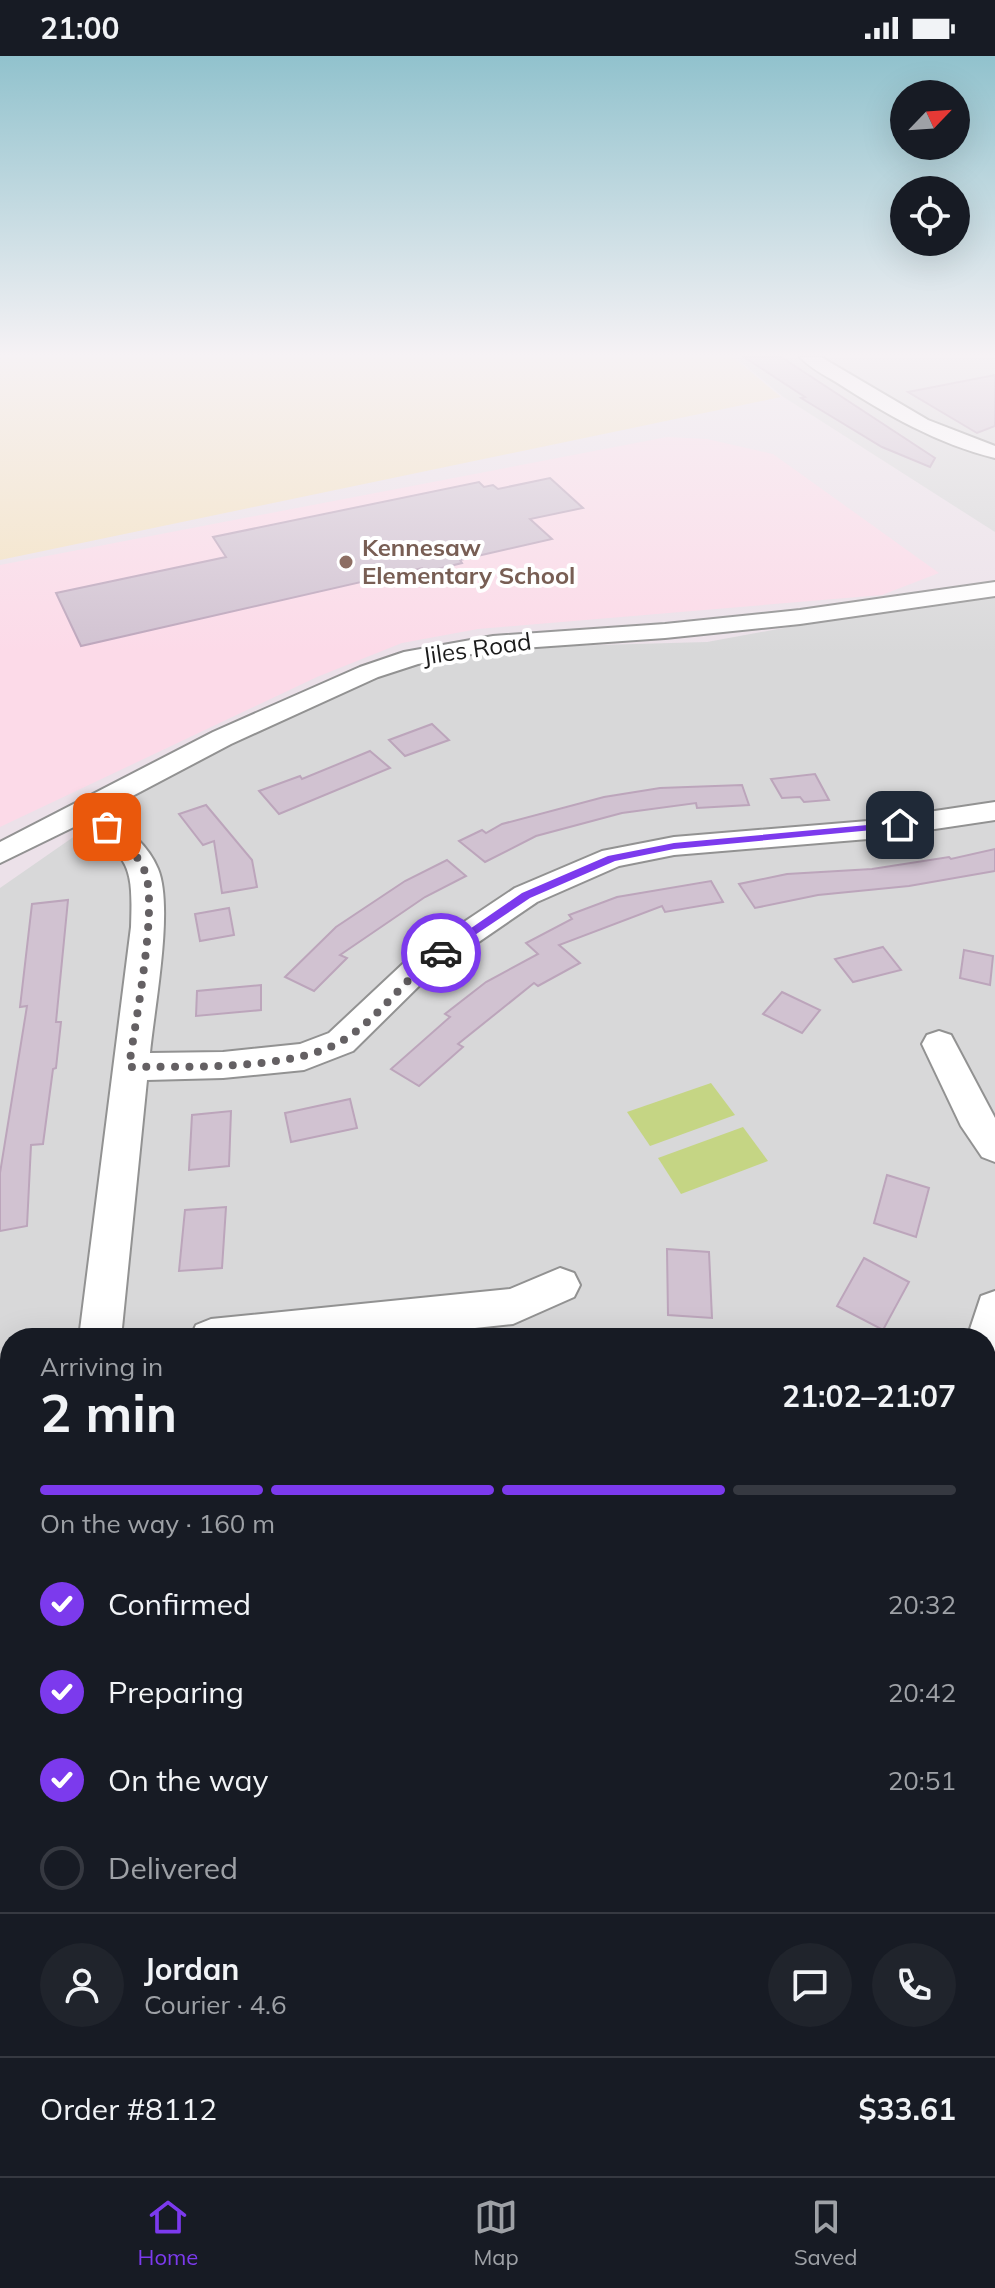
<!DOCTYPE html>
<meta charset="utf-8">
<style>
body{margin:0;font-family:Mulish,sans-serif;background:#20242c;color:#f1f3f6;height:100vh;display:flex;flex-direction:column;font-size:30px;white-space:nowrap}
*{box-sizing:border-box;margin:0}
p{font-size:26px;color:#9ea1a6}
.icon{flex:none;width:44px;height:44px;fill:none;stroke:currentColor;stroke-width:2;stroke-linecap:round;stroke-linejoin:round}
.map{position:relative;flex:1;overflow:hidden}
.drawer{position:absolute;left:0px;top:1272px;width:996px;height:848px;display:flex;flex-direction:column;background:#171b24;border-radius:32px 32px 0 0;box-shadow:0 8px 32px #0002}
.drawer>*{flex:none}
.needle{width:52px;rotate:65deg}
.fabs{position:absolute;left:890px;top:24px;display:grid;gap:16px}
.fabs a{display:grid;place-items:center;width:80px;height:80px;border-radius:50%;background:#171b24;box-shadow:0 8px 32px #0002;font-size:40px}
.pin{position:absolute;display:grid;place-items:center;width:68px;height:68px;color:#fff;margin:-34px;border-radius:16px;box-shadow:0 4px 12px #0006}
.courier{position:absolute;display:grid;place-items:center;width:80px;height:80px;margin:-40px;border:6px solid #7c3aed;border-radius:50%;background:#fff;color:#222;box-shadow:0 2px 10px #0007}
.head em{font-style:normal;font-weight:700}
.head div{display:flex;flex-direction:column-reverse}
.head{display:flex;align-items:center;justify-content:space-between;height:136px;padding:0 40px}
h1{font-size:52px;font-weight:700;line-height:60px}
.bar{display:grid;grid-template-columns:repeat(4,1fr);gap:12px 8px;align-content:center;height:96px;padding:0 40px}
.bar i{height:10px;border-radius:6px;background:#363941}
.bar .on{background:#7c3aed}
.bar p{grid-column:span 4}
.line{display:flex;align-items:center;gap:20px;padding:0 40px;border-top:2px solid #363941}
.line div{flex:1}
.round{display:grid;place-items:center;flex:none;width:84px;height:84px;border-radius:42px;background:#20242c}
ol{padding:0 40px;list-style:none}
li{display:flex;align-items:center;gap:24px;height:88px}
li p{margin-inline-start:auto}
li .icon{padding:8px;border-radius:50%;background:#7c3aed;color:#fff;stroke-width:4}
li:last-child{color:#9ea1a6}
li i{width:44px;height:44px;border:4px solid #363941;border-radius:50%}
.status{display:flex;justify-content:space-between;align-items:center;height:56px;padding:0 40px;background:#171b24;direction:ltr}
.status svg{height:22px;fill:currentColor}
.tab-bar{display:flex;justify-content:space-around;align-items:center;height:112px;border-top:2px solid #363941;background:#171b24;font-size:22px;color:#9ea1a6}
.tab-bar a{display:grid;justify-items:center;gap:4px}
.tab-bar .on{color:#7c3aed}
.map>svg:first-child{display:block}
</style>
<div class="status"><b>21:00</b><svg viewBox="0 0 49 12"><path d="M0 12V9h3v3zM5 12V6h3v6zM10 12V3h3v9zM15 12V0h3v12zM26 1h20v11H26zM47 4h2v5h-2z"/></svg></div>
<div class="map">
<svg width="995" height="2120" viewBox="0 0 995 2120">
<rect width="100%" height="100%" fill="#ece1e9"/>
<g fill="#d8d8d9" fill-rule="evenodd">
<polygon points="736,301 995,301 995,476 782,340"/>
<path d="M995,533v1587h-995v-1288l249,-173 149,-45 64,-14 64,-9 181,-5zM10,1282h976v828h-976z"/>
</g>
<polygon fill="#fcdae8" points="667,381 707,383 773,398 939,517 882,539 478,573 402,587 317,621 0,771 0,509"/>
<polygon fill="#f4e2c0" points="0,301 733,301 781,341 0,504"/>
<g fill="#c5d584">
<polygon points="711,1027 735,1059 650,1090 627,1056"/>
<polygon points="743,1071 768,1105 681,1138 658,1102"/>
</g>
<g fill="#d1c2d1" stroke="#bca5bb" stroke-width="2">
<polygon points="744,301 781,301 935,402 930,411 882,391 801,342 805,341"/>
<polygon points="995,319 995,370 977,377 908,336"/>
<polygon points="550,422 583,452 530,463 552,483 460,504 462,507 425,516 422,512 81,590 56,537 226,501 213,481 479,426 484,431 493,429 498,433"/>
<polygon points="432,668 449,684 405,700 389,684"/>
<polygon points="370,695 390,712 279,758 259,735 300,720 302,723"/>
<polygon points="815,718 829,744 804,746 800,741 782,742 771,723"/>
<polygon points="742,729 749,749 697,752 696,747 622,757 536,780 485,806 459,785 482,774 486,777 502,768 604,741 660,732"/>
<polygon points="206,749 252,804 257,831 222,837 214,785 203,789 179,758"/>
<polygon points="995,793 995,815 909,830 818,839 755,852 739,828 787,818 872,813 949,801 951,803"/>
<polygon points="447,804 466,820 425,841 340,899 347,902 314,935 285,921 336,871 405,825"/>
<polygon points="711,825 723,846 665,856 662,850 559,889 580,907 538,930 534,927 458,988 463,991 419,1030 391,1013 450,961 445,958 486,926 538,898 526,887 572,863 569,859 617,841"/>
<polygon points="68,844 56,966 61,966 56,1012 53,1013 43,1088 31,1089 27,1170 0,1175 0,1117 27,950 20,951 32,848"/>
<polygon points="229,852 234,879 200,885 195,858"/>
<polygon points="883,891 901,914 853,926 835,903"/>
<polygon points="964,894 993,900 990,929 960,922"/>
<polygon points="261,929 261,954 196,960 197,935"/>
<polygon points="782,936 820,954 802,977 763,958"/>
<polygon points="350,1043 357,1072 291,1086 285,1057"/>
<polygon points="231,1055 229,1110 189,1114 192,1059"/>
<polygon points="887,1119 929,1132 916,1181 874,1167"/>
<polygon points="226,1151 222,1212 179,1215 185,1154"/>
<polygon points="667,1193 709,1196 712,1262 668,1259"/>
<polygon points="864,1202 909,1226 883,1274 837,1250"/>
</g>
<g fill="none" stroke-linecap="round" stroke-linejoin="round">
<g stroke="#929292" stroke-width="4">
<g id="minor">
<path d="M800,301h21l107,63 67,26v12c-58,-14 -109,-44 -159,-76 -12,-7 -26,-14 -36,-25z"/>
<path d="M995,526v14l-195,28 -135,14 -172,12 -75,14 -40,13 -147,67 -127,67c21,16 44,33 54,58 16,39 -4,140 -8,184l73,-1 77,-8 29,-11 78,-73 108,-72 87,-37 72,-14 194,-16 127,-19v18l-127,19 -194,16 -55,11 -82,36 -108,74 -76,75 -49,19 -81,8 -76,2 -26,258h-42l52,-411c2,-60 0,-68 -49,-104l-82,40v-21l213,-110 147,-65 44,-15 89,-16 172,-12 135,-14z"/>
<polygon points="939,975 951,979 995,1062 995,1106 982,1101 961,1070 922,988 927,979"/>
<polygon points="560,1212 574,1217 580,1229 574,1241 513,1268 382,1282 190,1282 196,1269 211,1263 510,1233"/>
<polygon points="995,1235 995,1303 986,1307 986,1282 967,1282 981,1240"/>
<polygon points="986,1435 995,1439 995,1492 986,1488"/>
<polygon points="995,1553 995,1601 986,1604 986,1556"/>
<rect x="143" y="2110" width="62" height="10"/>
<polygon points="900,2110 963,2110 967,2120 904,2120"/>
</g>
</g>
<use href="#minor" fill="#fff" fill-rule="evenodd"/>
</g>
<linearGradient id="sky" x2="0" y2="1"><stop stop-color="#91c2cd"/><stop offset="0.5" stop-color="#f6f2f5"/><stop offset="1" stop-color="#f6f2f5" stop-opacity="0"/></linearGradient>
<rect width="995" height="598" fill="url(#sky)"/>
<polygon fill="#7c3aed" points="900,766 904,767 904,771 674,793 615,805 530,842 445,899 435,897 522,837 608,800 674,787"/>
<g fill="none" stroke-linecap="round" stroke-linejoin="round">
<path stroke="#646063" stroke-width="8" stroke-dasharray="0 14.4" d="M107,771c15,14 33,28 39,48 11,38 -11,148 -17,192 59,-1 160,4 211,-25 39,-22 64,-65 101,-89"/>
</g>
<circle fill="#8d6e63" stroke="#fff" stroke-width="3" cx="346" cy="506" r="8"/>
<g text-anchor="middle" stroke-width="8" stroke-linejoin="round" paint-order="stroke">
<g font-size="24" font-weight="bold" fill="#785e54" stroke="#fff" text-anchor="start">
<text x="362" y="500">Kennesaw<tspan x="362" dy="28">Elementary School</tspan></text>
</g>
<g font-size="24" fill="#1b1b1b" stroke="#fff">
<text transform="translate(477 593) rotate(-8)" y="8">Jiles Road</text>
</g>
</g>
</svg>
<div class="fabs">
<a><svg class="needle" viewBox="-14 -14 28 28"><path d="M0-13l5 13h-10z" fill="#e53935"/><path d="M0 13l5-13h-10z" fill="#9ea1a6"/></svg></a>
<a><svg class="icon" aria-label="locate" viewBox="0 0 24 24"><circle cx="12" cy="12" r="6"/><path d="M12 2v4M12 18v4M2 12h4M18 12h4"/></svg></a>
</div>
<div class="pin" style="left:107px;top:771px;background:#ea580c"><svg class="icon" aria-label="bag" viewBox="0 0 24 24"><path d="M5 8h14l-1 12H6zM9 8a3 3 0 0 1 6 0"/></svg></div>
<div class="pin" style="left:900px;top:769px;background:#1f2937"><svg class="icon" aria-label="home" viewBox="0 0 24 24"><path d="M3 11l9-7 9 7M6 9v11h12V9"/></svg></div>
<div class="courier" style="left:441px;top:897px"><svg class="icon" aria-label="car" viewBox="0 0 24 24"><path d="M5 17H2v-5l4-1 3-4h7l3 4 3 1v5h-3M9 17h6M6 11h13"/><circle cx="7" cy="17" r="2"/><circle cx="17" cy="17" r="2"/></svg></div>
<section class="drawer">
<div class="head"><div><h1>2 min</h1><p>Arriving in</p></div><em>21:02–21:07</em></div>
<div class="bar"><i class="on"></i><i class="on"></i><i class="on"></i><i></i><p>On the way · 160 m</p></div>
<ol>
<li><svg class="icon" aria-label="check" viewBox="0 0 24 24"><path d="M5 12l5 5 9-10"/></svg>Confirmed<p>20:32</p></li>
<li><svg class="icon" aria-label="check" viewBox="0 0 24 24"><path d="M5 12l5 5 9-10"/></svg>Preparing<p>20:42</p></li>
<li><svg class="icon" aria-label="check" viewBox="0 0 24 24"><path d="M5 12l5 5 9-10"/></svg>On the way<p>20:51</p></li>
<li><i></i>Delivered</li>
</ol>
<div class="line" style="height:144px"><a class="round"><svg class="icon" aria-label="person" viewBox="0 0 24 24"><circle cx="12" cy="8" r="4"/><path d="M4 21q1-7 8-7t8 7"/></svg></a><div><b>Jordan</b><p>Courier · 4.6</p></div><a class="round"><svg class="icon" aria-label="chat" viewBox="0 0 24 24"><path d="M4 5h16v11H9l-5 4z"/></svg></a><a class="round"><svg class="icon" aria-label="phone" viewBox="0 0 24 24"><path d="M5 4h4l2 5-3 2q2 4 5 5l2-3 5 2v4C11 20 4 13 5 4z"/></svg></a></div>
<div class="line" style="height:104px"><div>Order #8112</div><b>$33.61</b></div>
</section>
</div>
<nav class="tab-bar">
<a class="on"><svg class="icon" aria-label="home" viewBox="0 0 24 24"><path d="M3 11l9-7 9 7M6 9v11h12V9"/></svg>Home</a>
<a><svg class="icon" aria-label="map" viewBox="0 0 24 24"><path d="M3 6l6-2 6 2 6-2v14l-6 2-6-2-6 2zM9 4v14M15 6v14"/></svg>Map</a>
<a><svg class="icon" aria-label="saved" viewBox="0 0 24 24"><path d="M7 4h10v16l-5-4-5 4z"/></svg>Saved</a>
</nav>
